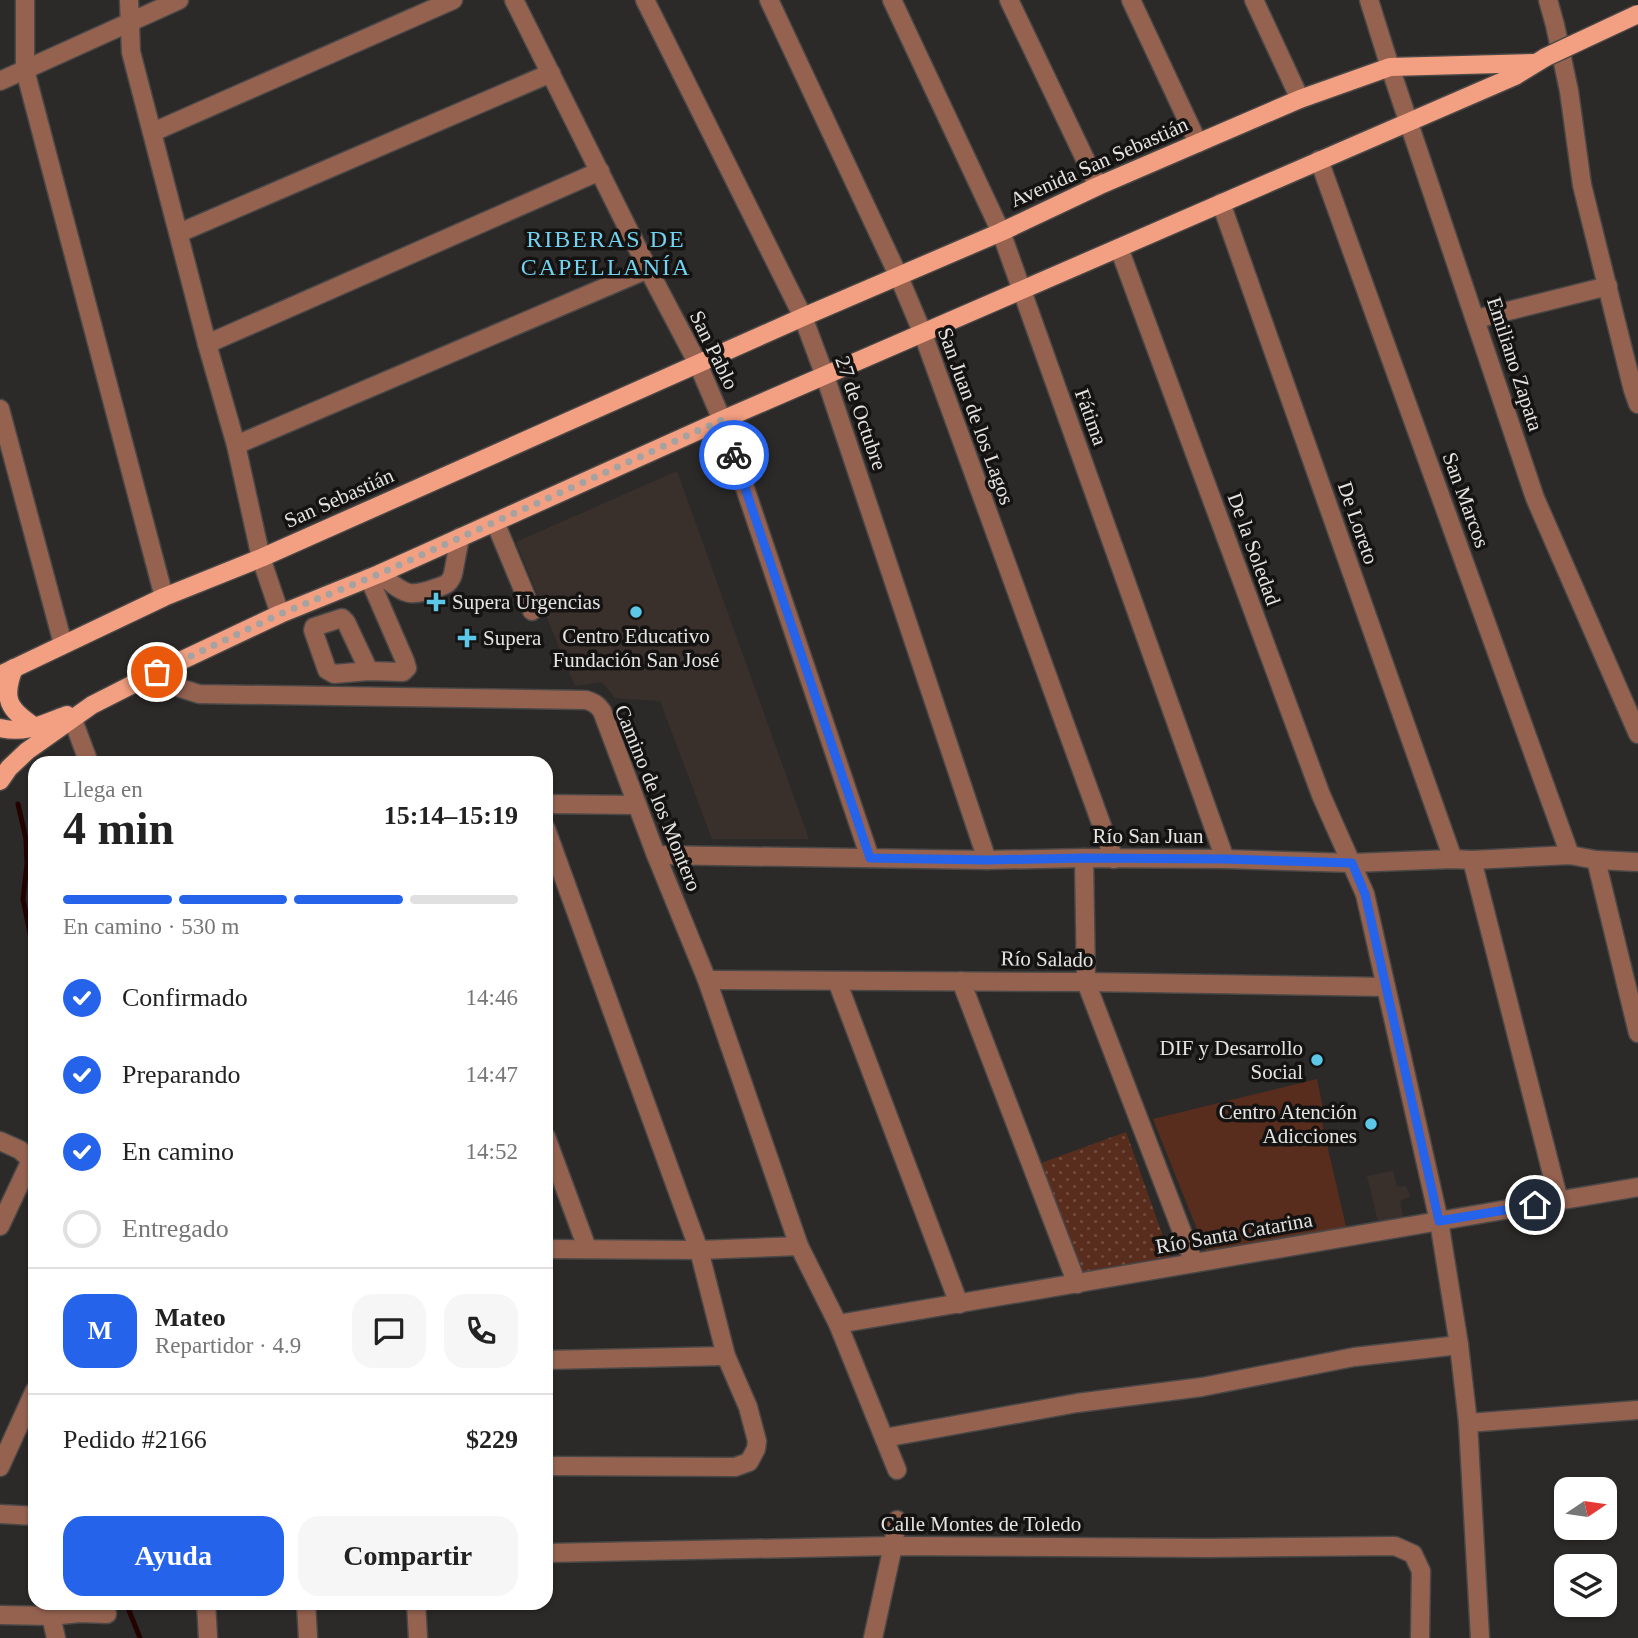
<!DOCTYPE html>
<html lang="es">
<meta charset="utf-8">
<style>
body{margin:0;font-family:Georgia,serif;background:#f6f6f6;color:#222;height:100vh;display:flex;flex-direction:column;font-size:26px;white-space:nowrap}
*{box-sizing:border-box;margin:0}
p{font-size:23px;color:#767676}
.icon{flex:none;width:38px;height:38px;fill:none;stroke:currentColor;stroke-width:2;stroke-linecap:round;stroke-linejoin:round}
.map{position:relative;flex:1;overflow:hidden}
.sheet{position:absolute;left:28px;top:756px;width:525px;height:854px;display:flex;flex-direction:column;background:#fff;border-radius:21px;box-shadow:0 2px 5px #0004}
.sheet>*{flex:none}
.needle{width:46px;rotate:77deg}
.buttons{position:absolute;left:1554px;top:1477px;display:grid;gap:14px}
.buttons a{display:grid;place-items:center;width:63px;height:63px;border-radius:14px;background:#fff;box-shadow:0 2px 5px #0004;font-size:35px}
.pin{position:absolute;display:grid;place-items:center;width:60px;height:60px;color:#fff;margin:-30px;border:4px solid #fff;border-radius:50%;box-shadow:0 2px 7px #0007}
.courier{position:absolute;display:grid;place-items:center;width:70px;height:70px;margin:-35px;border:5px solid #2563eb;border-radius:50%;background:#fff;color:#222;box-shadow:0 2px 9px #0007}
.head em{font-style:normal;font-weight:700}
.head div{display:flex;flex-direction:column-reverse}
.head{display:flex;align-items:center;justify-content:space-between;height:119px;padding:0 35px}
h1{font-size:46px;font-weight:700;line-height:52px}
.bar{display:grid;grid-template-columns:repeat(4,1fr);gap:10px 7px;align-content:center;height:84px;padding:0 35px}
.bar i{height:9px;border-radius:5px;background:#e0e0e0}
.bar .active{background:#2563eb}
.bar p{grid-column:span 4}
.line{display:flex;align-items:center;gap:18px;padding:0 35px;border-top:2px solid #e0e0e0}
.line div{flex:1}
.round{display:grid;place-items:center;flex:none;width:74px;height:74px;border-radius:21px;background:#f6f6f6}
ol{padding:0 35px;list-style:none}
li{display:flex;align-items:center;gap:21px;height:77px}
li p{margin-inline-start:auto}
li .icon{padding:7px;border-radius:50%;background:#2563eb;color:#fff;stroke-width:4}
li:last-child{color:#767676}
li i{width:38px;height:38px;border:4px solid #e0e0e0;border-radius:50%}
.cta{display:flex;gap:14px;margin-top:auto;padding:14px 35px}
.cta a{flex:1;height:80px;border-radius:21px;background:#2563eb;color:#fff;font-size:28px;font-weight:700;line-height:80px;text-align:center}
.cta a+a{background:#f6f6f6;color:#222}
.map>svg:first-child{display:block}
</style>
<div class="map">
<svg width="1638" height="1638" viewBox="0 0 1638 1638">
<defs>
<pattern id="park-dots" width="8" height="8" patternUnits="userSpaceOnUse" patternTransform="scale(1.75)"><rect width="8" height="8" fill="#592d1d"/><path d="M2 2h.1M6 6h.1" fill="none" stroke="#714b3e" stroke-width="1.8" stroke-linecap="round"/></pattern>
</defs>
<rect width="100%" height="100%" fill="#2c2a29"/>
<g fill="#39302c">
<polygon points="677,471 809,839 712,839 660,701 615,698 602,682 575,686 516,542"/>
<polygon points="1393,1171 1397,1187 1406,1186 1410,1196 1400,1201 1403,1217 1378,1221 1367,1176"/>
</g>
<polygon fill="#592d1d" points="1317,1079 1323,1108 1319,1110 1347,1231 1207,1254 1153,1119"/>
<polygon fill="url(#park-dots)" points="1126,1132 1171,1259 1089,1277 1083,1271 1041,1163"/>
<g fill="none" stroke-linecap="round" stroke-linejoin="round">
<g stroke="#230300" stroke-width="5">
<polyline points="18,804 26,839 27,864 23,899 35,958"/>
<polyline points="126,1603 140,1638"/>
</g>
<g stroke="#4a4847" stroke-width="21">
<g id="minor">
<polyline points="25,0 25,70 164,597"/>
<polyline points="129,0 131,52 207,344 236,445 261,558 280,614"/>
<polyline points="514,0 648,269 698,364 722,420 870,858"/>
<polyline points="645,0 803,317 825,376 987,860"/>
<polyline points="769,0 899,277 923,334 1114,859"/>
<polyline points="892,0 1001,232 1225,859"/>
<polyline points="1009,0 1098,186"/>
<polyline points="1131,0 1198,143"/>
<polyline points="1254,0 1300,99"/>
<polyline points="1369,0 1390,67 1535,498 1638,734"/>
<polyline points="1548,0 1555,25 1569,91 1582,185 1633,390 1638,404"/>
<polyline points="0,81 179,0"/>
<polyline points="153,132 453,0"/>
<polyline points="1319,160 1570,855"/>
<polyline points="1221,203 1453,859"/>
<polyline points="179,233 551,73"/>
<polyline points="1119,248 1321,795 1365,894 1439,1221 1459,1345 1468,1423 1480,1638"/>
<polyline points="1476,319 1608,286"/>
<polyline points="207,344 600,171"/>
<polyline points="0,409 63,644"/>
<polyline points="236,445 648,269"/>
<polyline points="495,522 532,611"/>
<path d="M379,574c25,18 26,25 57,14 9,-3 14,-4 17,-14l7,-37"/>
<polyline points="369,578 405,661 407,668 403,672 369,671 334,674 327,670 313,630 314,627 342,618 346,622 369,671"/>
<path d="M157,672l23,16 19,6 387,6c7,2 11,4 16,11l54,144 51,125 92,266 39,78 59,146"/>
<polyline points="73,720 89,763"/>
<polyline points="546,804 637,805"/>
<polyline points="546,829 699,1250 726,1356 748,1407 757,1441 756,1449 749,1462 735,1467 546,1466"/>
<polyline points="656,855 987,860 1084,858 1225,859 1352,863 1453,859 1472,860 1570,855 1596,860 1638,862"/>
<polyline points="1084,858 1086,982 1194,1263"/>
<polyline points="1472,860 1559,1201"/>
<polyline points="1596,860 1638,1033"/>
<polyline points="707,980 1086,982 1386,987"/>
<polyline points="837,981 959,1304"/>
<polyline points="961,981 1077,1284"/>
<polyline points="546,1137 587,1248"/>
<polyline points="0,1141 20,1150 35,1164"/>
<polyline points="0,1226 31,1160"/>
<polyline points="546,1249 699,1250 799,1246"/>
<polyline points="838,1324 1638,1187"/>
<polyline points="546,1360 726,1356"/>
<polyline points="1468,1423 1638,1410"/>
<polyline points="884,1438 1077,1403 1202,1387 1354,1357 1459,1345"/>
<polyline points="0,1467 35,1390"/>
<polyline points="0,1514 35,1516"/>
<polyline points="546,1553 893,1546 1209,1548 1395,1546 1413,1554 1421,1571 1420,1638"/>
<polyline points="206,1603 208,1638"/>
<polyline points="306,1603 308,1638"/>
<polyline points="416,1603 418,1638"/>
<polyline points="0,1615 51,1616 80,1613 107,1614 103,1603"/>
<polyline points="51,1616 56,1638"/>
<polyline points="873,1638 893,1546 897,1520"/>
</g>
</g>
<g stroke="#4a4847" stroke-width="21">
<g id="major">
<path d="M14,668c-12,31 -6,41 21,59"/>
<polyline points="0,675 164,597 261,558 803,317 1001,232 1098,186 1300,99 1390,67 1534,63"/>
<path d="M0,728c28,6 41,-4 67,-13"/>
<polyline points="0,781 9,768 27,751 92,705 157,672 280,614 379,574 722,420 1515,76 1546,57"/>
</g>
</g>
<use href="#minor" stroke="#956250" stroke-width="18"/>
<use href="#major" stroke="#f39f81" stroke-width="18"/>
<g stroke="#4a4847" stroke-width="21" stroke-linecap="butt">
<polyline id="major-bridge" points="1546,57 1638,14"/>
</g>
<use href="#major-bridge" stroke="#f39f81" stroke-width="18"/>
</g>
<g fill="none" stroke-linecap="round" stroke-linejoin="round">
<polyline stroke="#a4a3a2" stroke-width="7" stroke-dasharray="0 12.6" points="157,672 280,614 379,574 722,420 734,455"/>
<polyline stroke="#2563eb" stroke-width="9" points="734,455 870,858 987,860 1084,858 1225,859 1352,863 1365,894 1439,1221 1535,1205"/>
</g>
<g fill="#5cc7e7" stroke="#141312" stroke-width="2.5">
<path d="M432.5 591.5h7v7h7v7h-7v7h-7v-7h-7v-7h7z"/>
<circle cx="636" cy="612" r="7"/>
<path d="M463.5 627.5h7v7h7v7h-7v7h-7v-7h-7v-7h7z"/>
<circle cx="1317" cy="1060" r="7"/>
<circle cx="1371" cy="1124" r="7"/>
</g>
<g text-anchor="middle" stroke-width="7" stroke-linejoin="round" paint-order="stroke">
<g font-size="21" fill="#e5e4e3" stroke="#141312">
<text transform="translate(1099 162) rotate(-24)" y="7">Avenida San Sebastián</text>
<text transform="translate(714 350) rotate(64)" y="7">San Pablo</text>
<text transform="translate(1515 364) rotate(72)" y="7">Emiliano Zapata</text>
<text transform="translate(861 413) rotate(71)" y="7">27 de Octubre</text>
<text transform="translate(976 416) rotate(70)" y="7">San Juan de los Lagos</text>
<text transform="translate(1091 417) rotate(70)" y="7">Fátima</text>
<text transform="translate(339 498) rotate(-24)" y="7">San Sebastián</text>
<text transform="translate(1466 500) rotate(70)" y="7">San Marcos</text>
<text transform="translate(1358 523) rotate(71)" y="7">De Loreto</text>
<text transform="translate(1254 549) rotate(70)" y="7">De la Soledad</text>
<text transform="translate(658 798) rotate(68)" y="7">Camino de los Montero</text>
<text x="1148" y="843">Río San Juan</text>
<text transform="translate(1047 959) rotate(1)" y="7">Río Salado</text>
<text transform="translate(1234 1233) rotate(-10)" y="7">Río Santa Catarina</text>
<text x="981" y="1531">Calle Montes de Toledo</text>
</g>
<g font-size="21" fill="#e5e4e3" stroke="#141312" text-anchor="start">
<text x="452" y="609">Supera Urgencias</text>
<text x="636" y="643" text-anchor="middle">Centro Educativo<tspan x="636" dy="24">Fundación San José</tspan></text>
<text x="483" y="645">Supera</text>
<text x="1303" y="1055" text-anchor="end">DIF y Desarrollo<tspan x="1303" dy="24">Social</tspan></text>
<text x="1357" y="1119" text-anchor="end">Centro Atención<tspan x="1357" dy="24">Adicciones</tspan></text>
</g>
<g font-size="24" letter-spacing="2" fill="#72d2f0" stroke="#141312">
<text x="606" y="247">RIBERAS DE<tspan x="606" dy="28">CAPELLANÍA</tspan></text>
</g>
</g>
</svg>
<div class="buttons">
<a><svg class="needle" viewBox="-14 -14 28 28"><path d="M0-13l5 13h-10z" fill="#e53935"/><path d="M0 13l5-13h-10z" fill="#767676"/></svg></a>
<a><svg class="icon" aria-label="layers" viewBox="0 0 24 24"><path d="M12 4l9 5-9 5-9-5zM3 14l9 5 9-5"/></svg></a>
</div>
<div class="pin" style="left:157px;top:672px;background:#ea580c"><svg class="icon" aria-label="bag" viewBox="0 0 24 24"><path d="M5 8h14l-1 12H6zM9 8a3 3 0 0 1 6 0"/></svg></div>
<div class="pin" style="left:1535px;top:1205px;background:#1f2937"><svg class="icon" aria-label="home" viewBox="0 0 24 24"><path d="M3 11l9-7 9 7M6 9v11h12V9"/></svg></div>
<div class="courier" style="left:734px;top:455px"><svg class="icon" aria-label="bike" viewBox="0 0 24 24"><circle cx="6" cy="16" r="4"/><circle cx="18" cy="16" r="4"/><path d="M6 16l4-8h5l3 8M10 8l3 8H6M13 5h3"/></svg></div>
<section class="sheet">
<div class="head"><div><h1>4 min</h1><p>Llega en</p></div><em>15:14–15:19</em></div>
<div class="bar"><i class="active"></i><i class="active"></i><i class="active"></i><i></i><p>En camino · 530 m</p></div>
<ol>
<li><svg class="icon" aria-label="check" viewBox="0 0 24 24"><path d="M5 12l5 5 9-10"/></svg>Confirmado<p>14:46</p></li>
<li><svg class="icon" aria-label="check" viewBox="0 0 24 24"><path d="M5 12l5 5 9-10"/></svg>Preparando<p>14:47</p></li>
<li><svg class="icon" aria-label="check" viewBox="0 0 24 24"><path d="M5 12l5 5 9-10"/></svg>En camino<p>14:52</p></li>
<li><i></i>Entregado</li>
</ol>
<div class="line" style="height:126px"><b class="round" style="background:#2563eb;color:#fff">M</b><div><b>Mateo</b><p>Repartidor · 4.9</p></div><a class="round"><svg class="icon" aria-label="chat" viewBox="0 0 24 24"><path d="M4 5h16v11H9l-5 4z"/></svg></a><a class="round"><svg class="icon" aria-label="phone" viewBox="0 0 24 24"><path d="M5 4h4l2 5-3 2q2 4 5 5l2-3 5 2v4C11 20 4 13 5 4z"/></svg></a></div>
<div class="line" style="height:91px"><div>Pedido #2166</div><b>$229</b></div>
<div class="cta"><a>Ayuda</a><a>Compartir</a></div>
</section>
</div>
